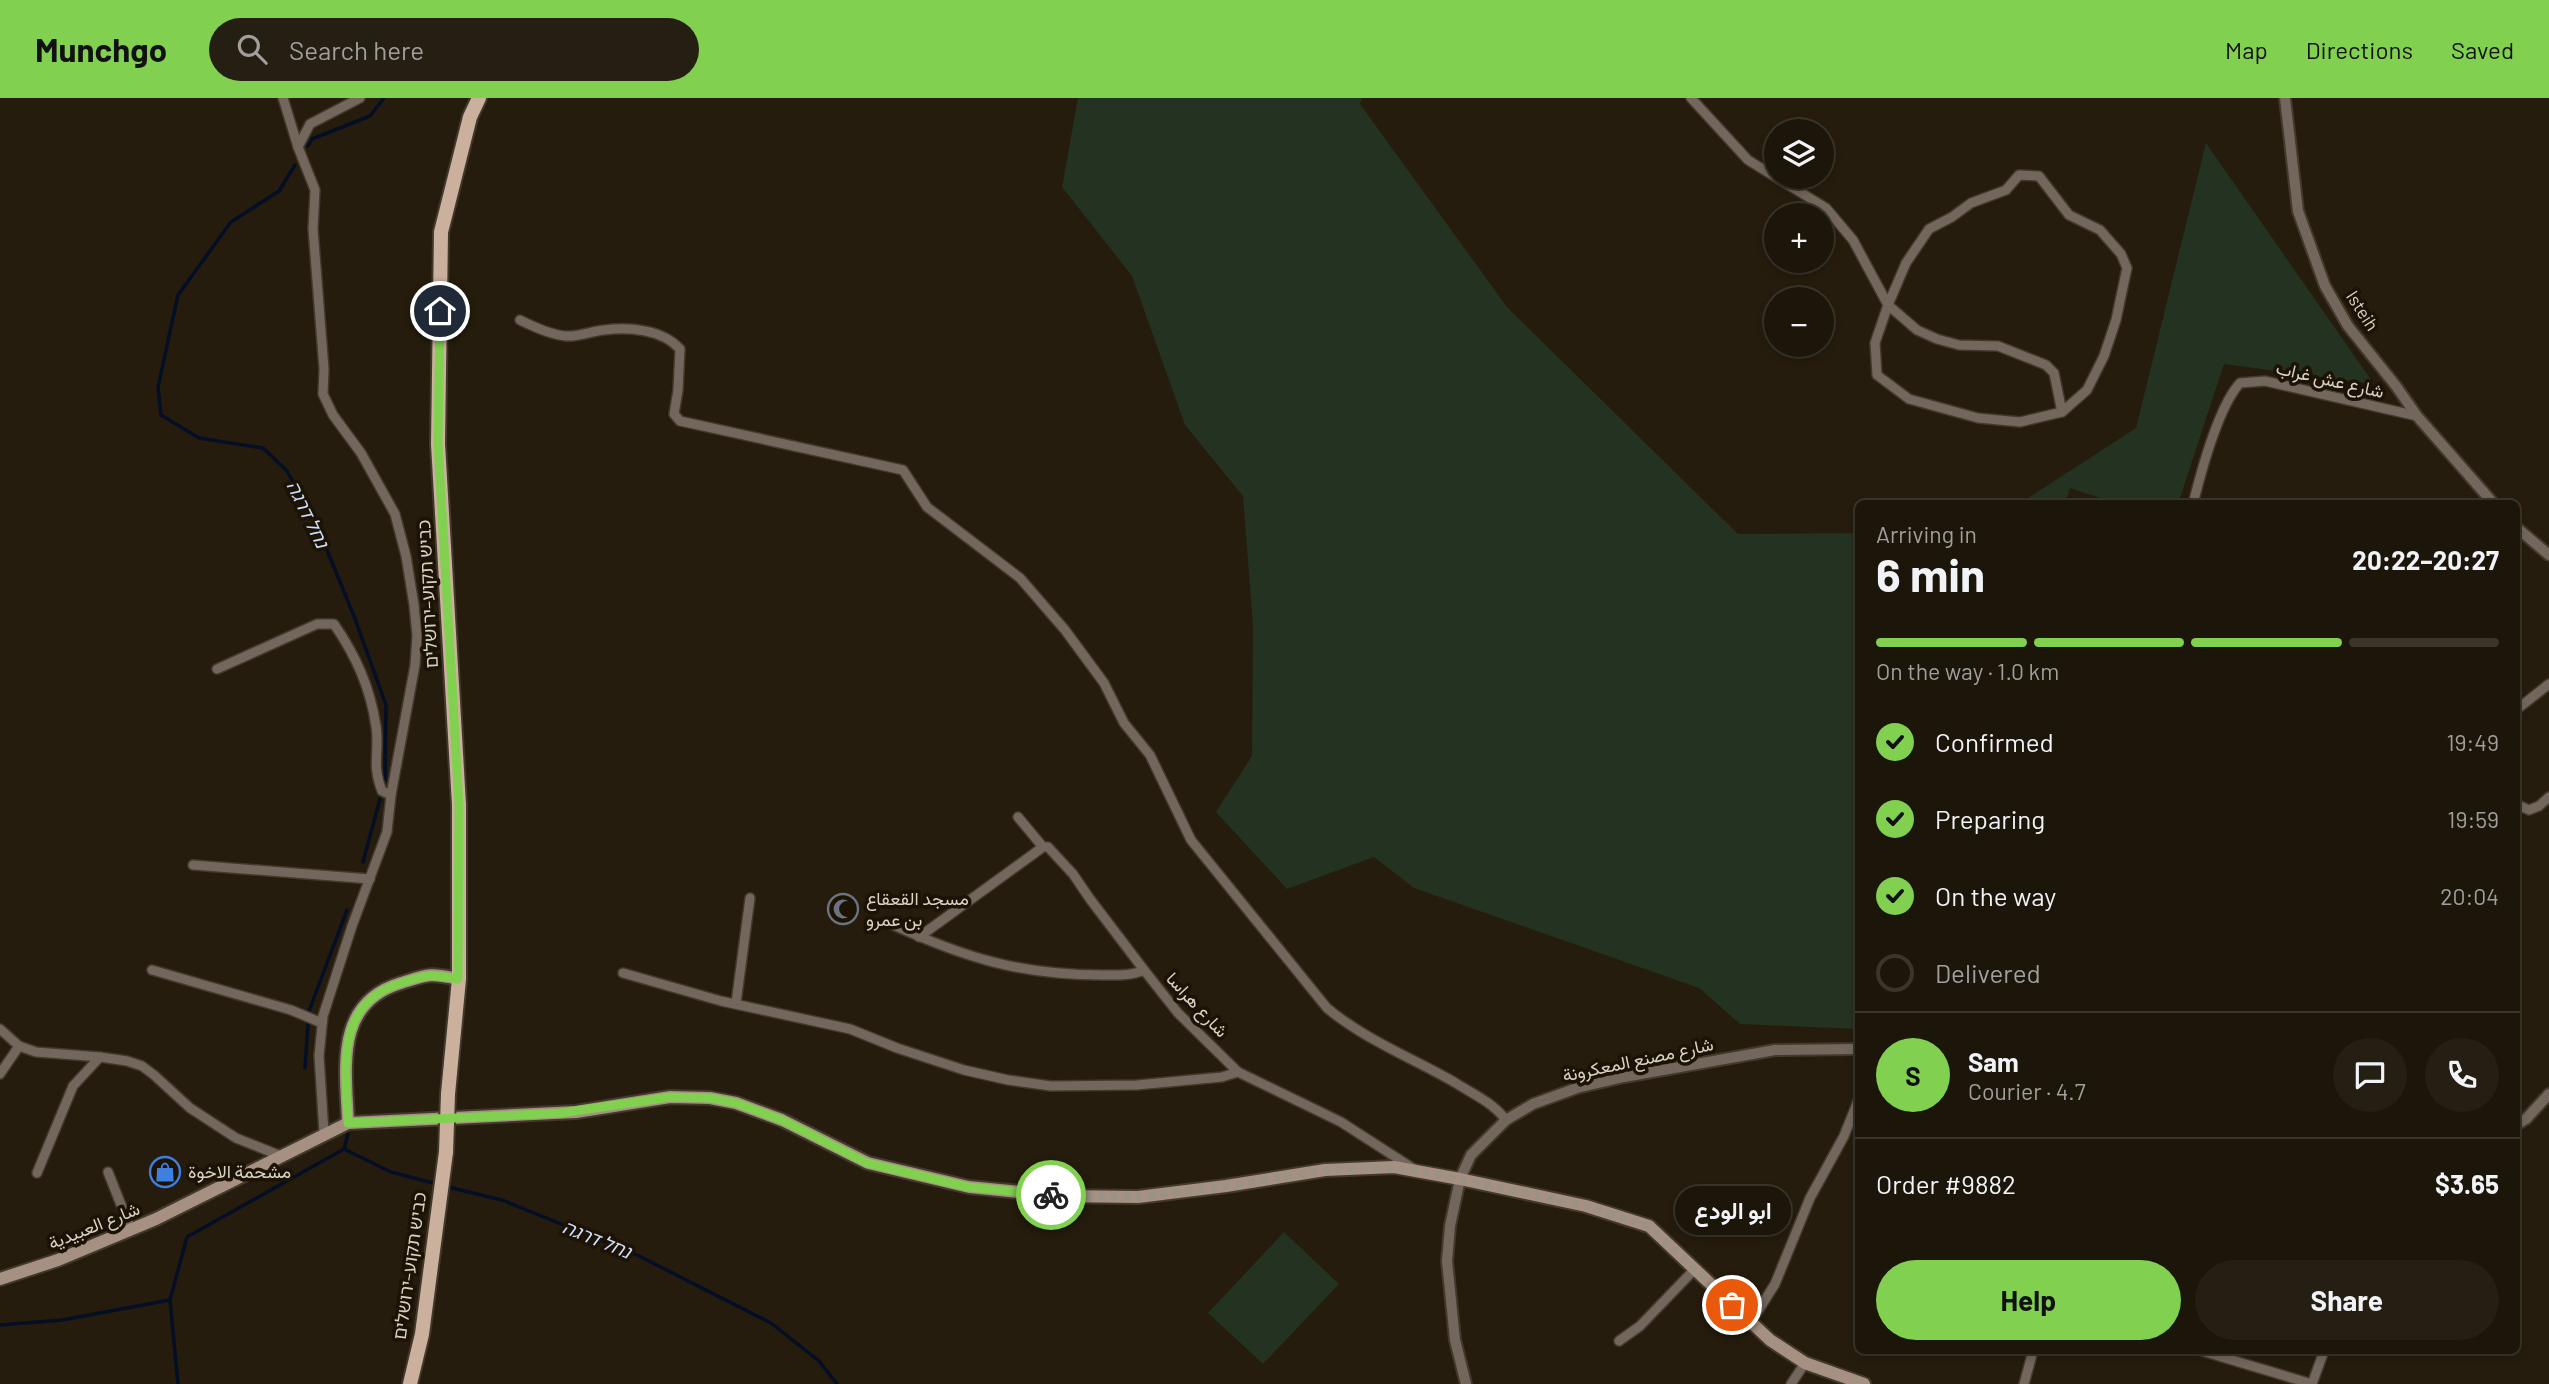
<!DOCTYPE html>
<meta charset="utf-8">
<style>
body{margin:0;font-family:Barlow,Vazirmatn,"Noto Sans Hebrew",sans-serif;background:#251e13;color:#f1f3f6;height:100vh;display:flex;flex-direction:column;font-size:26px;white-space:nowrap}
*{box-sizing:border-box;margin:0}
p{font-size:23px;color:#a09f9c}
.icon{flex:none;width:38px;height:38px;fill:none;stroke:currentColor;stroke-width:2;stroke-linecap:round;stroke-linejoin:round}
.map{position:relative;flex:1;overflow:hidden}
.side{position:absolute;left:1855px;top:402px;width:665px;height:854px;display:flex;flex-direction:column;background:#1c150a;border-radius:10px;box-shadow:0 4px 10px #0003,0 0 0 2px #3a342b}
.side>*{flex:none}
.controls{position:absolute;left:1764px;top:21px;display:grid;gap:14px}
.controls a{display:grid;place-items:center;width:70px;height:70px;border-radius:50%;background:#1c150a;box-shadow:0 4px 10px #0003,0 0 0 2px #3a342b;font-size:35px}
.pin{position:absolute;display:grid;place-items:center;width:60px;height:60px;color:#fff;margin:-30px;border:4px solid #fff;border-radius:50%;box-shadow:0 2px 7px #0007}
.courier{position:absolute;display:grid;place-items:center;width:70px;height:70px;margin:-35px;border:5px solid #81d050;border-radius:50%;background:#fff;color:#222;box-shadow:0 2px 9px #0007}
.bubble{position:absolute;height:49px;border-radius:24px;background:#1c150a;box-shadow:0 4px 10px #0003,0 0 0 2px #3a342b;font-size:23px;font-weight:700;line-height:49px;text-align:center}
.summary em{font-style:normal;font-weight:700}
.summary div{display:flex;flex-direction:column-reverse}
.summary{display:flex;align-items:center;justify-content:space-between;height:119px;padding:0 21px}
h1{font-size:46px;font-weight:700;line-height:52px}
.bar{display:grid;grid-template-columns:repeat(4,1fr);gap:10px 7px;align-content:center;height:84px;padding:0 21px}
.bar i{height:9px;border-radius:5px;background:#3a342b}
.bar .on{background:#81d050}
.bar p{grid-column:span 4}
.line{display:flex;align-items:center;gap:18px;padding:0 21px;border-top:2px solid #3a342b}
.line div{flex:1}
.round{display:grid;place-items:center;flex:none;width:74px;height:74px;border-radius:37px;background:#251e13}
ol{padding:0 21px;list-style:none}
li{display:flex;align-items:center;gap:21px;height:77px}
li p{margin-inline-start:auto}
li .icon{padding:7px;border-radius:50%;background:#81d050;color:#111;stroke-width:4}
li:last-child{color:#a09f9c}
li i{width:38px;height:38px;border:4px solid #3a342b;border-radius:50%}
.cta{display:flex;gap:14px;margin-top:auto;padding:14px 21px}
.cta a{flex:1;height:80px;border-radius:42px;background:#81d050;color:#111;font-size:28px;font-weight:700;line-height:80px;text-align:center}
.cta a+a{background:#251e13;color:#f1f3f6}
header{display:flex;align-items:center;gap:42px;box-sizing:border-box;height:98px;padding:0 35px;background:#81d050;color:#111}
header strong{font-size:33px}
nav{display:flex;gap:38px;margin-inline-start:auto;font-size:24px}
.search{width:490px;height:63px;background:#251e13;display:flex;align-items:center;gap:18px;box-sizing:border-box;padding:0 24px;border-radius:38px;color:#a09f9c;font-size:26px}
.map>svg:first-child{display:block}
</style>
<header>
<strong>Munchgo</strong>
<div class="search"><svg class="icon" aria-label="search" viewBox="0 0 24 24"><circle cx="10" cy="10" r="6"/><path d="M15 15l6 6"/></svg>Search here</div>
<nav><a>Map</a><a>Directions</a><a>Saved</a></nav>
</header>
<div class="map">
<svg width="2549" height="1286" viewBox="0 0 2549 1286">
<rect width="100%" height="100%" fill="#251c0d"/>
<g fill="#233221">
<polygon points="1078,0 1362,0 1360,6 1507,209 1738,436 1858,435 1858,931 1740,926 1699,890 1414,790 1374,759 1287,791 1216,714 1252,658 1253,528 1243,398 1185,327 1132,178 1062,89"/>
<polygon points="2206,45 2374,286 2224,266 2178,406 2118,406 2070,390 2065,406 2019,406 2136,330"/>
<polygon points="1284,1134 1339,1186 1263,1266 1208,1215"/>
</g>
<g fill="none" stroke-linecap="round" stroke-linejoin="round">
<g stroke="#040e25" stroke-width="3.5">
<polyline points="308,48 312,41 370,18 384,0"/>
<polyline points="295,67 279,93 231,124 178,197 158,289 161,317 199,340 263,350 287,373 315,423 354,518 386,607 385,683"/>
<polyline points="363,764 380,701"/>
<polyline points="309,913 347,812"/>
<polyline points="305,970 308,925"/>
<polyline points="348,1036 344,1051 391,1074 437,1086"/>
<polyline points="444,1088 502,1102 637,1157 771,1225 819,1263 837,1286"/>
<polyline points="0,1227 62,1222 170,1202"/>
<polyline points="178,1286 170,1202 187,1139 344,1051"/>
</g>
<g stroke="#41392b" stroke-width="12">
<g id="minor">
<polyline points="283,0 298,49"/>
<polyline points="360,0 310,26 298,49 315,92 313,131 324,271 323,296 333,317 361,355 395,416 406,458 414,507 417,538 415,567 391,697"/>
<polyline points="1691,0 1748,62 1826,110 1853,142 1888,207 1917,232 1937,241 1959,247 1998,248 2046,267 2054,275 2062,314"/>
<polygon points="2019,77 2039,78 2069,117 2100,132 2121,156 2127,170 2116,222 2104,258 2087,292 2062,314 2020,324 1978,320 1909,301 1877,277 1875,245 1888,207 1906,165 1929,131 1952,119 1971,105 2006,92"/>
<path d="M520,222c14,7 31,15 46,16 13,1 26,-5 38,-6 25,-3 58,-1 76,19l-2,41 -4,24 6,7 223,49 24,37 93,71 45,52 39,53 20,40 26,32 41,85 136,168c37,31 85,50 127,74 19,12 38,20 52,38"/>
<path d="M2193,406c8,-32 25,-97 47,-121l25,-2 152,35"/>
<path d="M217,571l100,-45h17c22,32 36,63 42,102 4,26 -5,37 6,65l9,4 -4,37 -35,94 -29,90 -4,40 5,77"/>
<polyline points="2516,612 2549,586"/>
<polyline points="2516,706 2529,712 2539,708 2549,699"/>
<polyline points="1018,719 1043,749"/>
<polyline points="193,767 370,781"/>
<path d="M893,827c73,33 128,50 209,50 14,0 30,1 42,-5l34,43 60,59 103,50 73,47"/>
<polyline points="919,839 1043,749 1048,749 1073,776 1090,801 1144,872"/>
<polyline points="152,872 291,912 322,925"/>
<polyline points="623,875 721,903 850,931 897,950 964,972 1008,982 1051,988 1137,987 1222,979 1238,974"/>
<polyline points="736,905 750,800"/>
<polyline points="0,931 19,948 36,954 100,959 127,963 142,968 154,977 190,1010 236,1040 281,1058"/>
<polyline points="0,976 19,948"/>
<polyline points="108,1074 131,1132"/>
<polyline points="37,1075 73,988 100,959"/>
<polyline points="1751,1224 1775,1186 1810,1100 1844,1038 1858,1003"/>
<polyline points="1619,1243 1640,1228 1694,1172"/>
<polyline points="2202,1253 2312,1286"/>
<polyline points="1791,1286 1805,1265"/>
<polyline points="2024,1286 2033,1253"/>
<polyline points="2312,1286 2324,1253"/>
</g>
</g>
<g stroke="#41392b" stroke-width="14">
<g id="tertiary">
<polyline points="2285,0 2298,113 2325,188 2348,228 2396,288 2417,318 2494,406"/>
<polyline points="2516,429 2549,457"/>
<polyline points="2516,1027 2526,1021 2549,996"/>
<polyline points="1466,1286 1455,1242 1447,1163 1450,1128 1460,1081 1471,1057 1506,1022 1533,1006 1577,990 1624,979 1775,952 1858,951"/>
</g>
</g>
<g stroke="#41392b" stroke-width="16">
<g id="secondary">
<path d="M348,1025c-2,-55 -14,-120 53,-140 28,-9 29,-10 58,-4"/>
<polyline points="0,1181 58,1162 156,1121 348,1025 576,1014 670,999 710,1000 736,1005 782,1022 868,1065 969,1089 1060,1098 1138,1099 1226,1088 1325,1072 1394,1069 1460,1081 1586,1108 1649,1128 1770,1242 1805,1265 1864,1286"/>
</g>
</g>
<g stroke="#41392b" stroke-width="18">
<g id="primary">
<polyline points="448,996 459,881 459,707 438,346 441,134 470,19 479,0"/>
<polyline points="410,1286 422,1236 446,1054"/>
</g>
</g>
<use href="#minor" stroke="#73665d" stroke-width="9"/>
<use href="#tertiary" stroke="#73665d" stroke-width="10"/>
<use href="#secondary" stroke="#a59081" stroke-width="12"/>
<use href="#primary" stroke="#cbb09d" stroke-width="14"/>
<g stroke="#41392b" stroke-width="18" stroke-linecap="butt">
<polyline id="primary-bridge" points="446,1054 448,996"/>
</g>
<use href="#primary-bridge" stroke="#cbb09d" stroke-width="14"/>
</g>
<g fill="none" stroke-linecap="round" stroke-linejoin="round">
<polyline stroke="#999286" stroke-width="7" stroke-dasharray="0 12.6" points="1051,1097 1138,1099 1226,1088 1325,1072 1368,1069 1415,1072 1586,1108 1649,1128 1732,1207"/>
<path stroke="#81d050" stroke-width="9" d="M440,213l-2,133 21,361 -1,174c-27,-5 -30,-5 -57,4 -67,20 -55,85 -53,140l213,-10 109,-16 40,1 26,5 46,17 85,43 101,24 83,8"/>
</g>
<defs>
<g id="mosque-ring" transform="scale(1.575)"><circle r="9.5" fill="#1c1305" stroke="#6b7280" stroke-width="1.5"/><path d="M3.5-4.9A6 6 0 1 0 3.5 4.9A5 5 0 1 1 3.5-4.9Z" fill="#6b7280"/></g>
<g id="shop-ring" transform="scale(1.575)"><circle r="9.5" fill="#1c1305" stroke="#3f7fe0" stroke-width="1.5"/><path d="M-5-2.5h2.3a2.7 3.5 0 0 1 5.4 0H5L5.5 6h-11ZM-1.5-2.5h3a1.5 2.3 0 0 0-3 0Z" fill="#3f7fe0"/></g>
</defs>
<g fill-rule="evenodd">
<use href="#mosque-ring" x="843" y="811"/>
<use href="#shop-ring" x="165" y="1074"/>
</g>
<g text-anchor="middle" stroke-width="7" stroke-linejoin="round" paint-order="stroke">
<g font-size="18" fill="#d7d1c7" stroke="#1c1305">
<text transform="translate(2362 213) rotate(57)" y="6">Isteih</text>
<text transform="translate(2330 282) rotate(13)" y="6">شارع عش غراب</text>
<text transform="translate(428 496) rotate(-93)" y="6">כביש תקוע–ירושלים</text>
<text transform="translate(1197 907) rotate(47)" y="6">شارع هراسا</text>
<text transform="translate(1638 962) rotate(-12)" y="6">شارع مصنع المعكرونة</text>
<text transform="translate(94 1128) rotate(-22)" y="6">شارع العبيدية</text>
<text transform="translate(410 1168) rotate(-82)" y="6">כביש תקוע–ירושלים</text>
</g>
<g font-size="18" fill="#d7d1c7" stroke="#1c1305" text-anchor="start">
<text x="866" y="807">مسجد القعقاع<tspan x="866" dy="21">بن عمرو</tspan></text>
<text x="188" y="1080">مشحمة الاخوة</text>
</g>
<g font-size="19" font-style="italic" fill="#cddfff" stroke="#1c1305">
<text transform="translate(308 416) rotate(64)" y="7">נחל דרגה</text>
<text transform="translate(597 1141) rotate(22)" y="7">נחל דרגה</text>
</g>
</g>
</svg>
<div class="controls">
<a><svg class="icon" aria-label="layers" viewBox="0 0 24 24"><path d="M12 4l9 5-9 5-9-5zM3 14l9 5 9-5"/></svg></a>
<a>+</a>
<a>−</a>
</div>
<div class="pin" style="left:1732px;top:1207px;background:#ea580c"><svg class="icon" aria-label="bag" viewBox="0 0 24 24"><path d="M5 8h14l-1 12H6zM9 8a3 3 0 0 1 6 0"/></svg></div>
<div class="pin" style="left:440px;top:213px;background:#1f2937"><svg class="icon" aria-label="home" viewBox="0 0 24 24"><path d="M3 11l9-7 9 7M6 9v11h12V9"/></svg></div>
<div class="courier" style="left:1051px;top:1097px"><svg class="icon" aria-label="bike" viewBox="0 0 24 24"><circle cx="6" cy="16" r="4"/><circle cx="18" cy="16" r="4"/><path d="M6 16l4-8h5l3 8M10 8l3 8H6M13 5h3"/></svg></div>
<div class="bubble" style="left:1675px;top:1088px;width:116px">ابو الودع</div>
<section class="side">
<div class="summary"><div><h1>6 min</h1><p>Arriving in</p></div><em>20:22–20:27</em></div>
<div class="bar"><i class="on"></i><i class="on"></i><i class="on"></i><i></i><p>On the way · 1.0 km</p></div>
<ol>
<li><svg class="icon" aria-label="check" viewBox="0 0 24 24"><path d="M5 12l5 5 9-10"/></svg>Confirmed<p>19:49</p></li>
<li><svg class="icon" aria-label="check" viewBox="0 0 24 24"><path d="M5 12l5 5 9-10"/></svg>Preparing<p>19:59</p></li>
<li><svg class="icon" aria-label="check" viewBox="0 0 24 24"><path d="M5 12l5 5 9-10"/></svg>On the way<p>20:04</p></li>
<li><i></i>Delivered</li>
</ol>
<div class="line" style="height:126px"><b class="round" style="background:#81d050;color:#111">S</b><div><b>Sam</b><p>Courier · 4.7</p></div><a class="round"><svg class="icon" aria-label="chat" viewBox="0 0 24 24"><path d="M4 5h16v11H9l-5 4z"/></svg></a><a class="round"><svg class="icon" aria-label="phone" viewBox="0 0 24 24"><path d="M5 4h4l2 5-3 2q2 4 5 5l2-3 5 2v4C11 20 4 13 5 4z"/></svg></a></div>
<div class="line" style="height:91px"><div>Order #9882</div><b>$3.65</b></div>
<div class="cta"><a>Help</a><a>Share</a></div>
</section>
</div>
